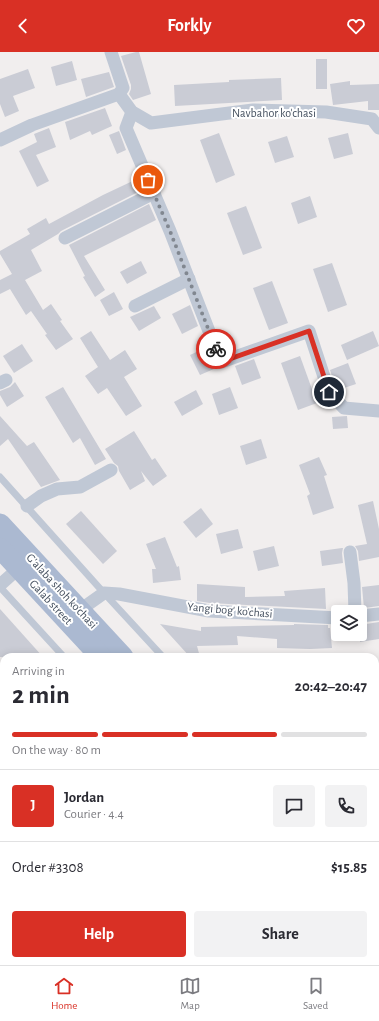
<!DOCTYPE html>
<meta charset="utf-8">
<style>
body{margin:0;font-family:"Alegreya Sans",sans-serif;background:#f2f2f3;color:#2b2b33;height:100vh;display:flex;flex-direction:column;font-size:15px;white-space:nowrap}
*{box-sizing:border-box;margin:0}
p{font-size:13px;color:#7c7c81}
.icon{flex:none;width:22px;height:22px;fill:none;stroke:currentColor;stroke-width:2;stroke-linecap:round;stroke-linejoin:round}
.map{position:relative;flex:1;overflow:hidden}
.panel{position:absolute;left:0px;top:601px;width:379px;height:312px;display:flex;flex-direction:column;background:#fff;border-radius:12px 12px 0 0;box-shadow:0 2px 10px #0003}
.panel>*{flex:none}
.tools{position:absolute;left:331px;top:553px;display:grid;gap:8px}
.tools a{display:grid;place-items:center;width:36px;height:36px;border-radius:4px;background:#fff;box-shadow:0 2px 10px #0003;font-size:20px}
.pin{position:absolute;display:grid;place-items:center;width:34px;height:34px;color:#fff;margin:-17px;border:2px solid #fff;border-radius:50%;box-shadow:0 1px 4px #0007}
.courier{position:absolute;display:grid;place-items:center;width:40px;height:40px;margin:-20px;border:3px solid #d93025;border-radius:50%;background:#fff;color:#222;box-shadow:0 1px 5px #0007}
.summary em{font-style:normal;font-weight:600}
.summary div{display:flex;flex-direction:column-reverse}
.summary{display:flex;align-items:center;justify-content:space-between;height:68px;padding:0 12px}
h1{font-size:26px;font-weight:600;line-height:30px}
.bar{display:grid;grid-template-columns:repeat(4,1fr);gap:6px 4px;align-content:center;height:48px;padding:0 12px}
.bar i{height:5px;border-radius:3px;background:#e1e1e2}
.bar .current{background:#d93025}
.bar p{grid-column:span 4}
.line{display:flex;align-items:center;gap:10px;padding:0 12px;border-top:1px solid #e1e1e2}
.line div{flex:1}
.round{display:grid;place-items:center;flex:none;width:42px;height:42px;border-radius:4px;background:#f2f2f3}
.button{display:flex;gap:8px;margin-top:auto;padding:8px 12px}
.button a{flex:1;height:46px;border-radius:4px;background:#d93025;color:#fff;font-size:16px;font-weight:600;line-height:46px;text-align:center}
.button a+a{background:#f2f2f3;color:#2b2b33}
header{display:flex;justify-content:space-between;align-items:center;height:52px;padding:0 12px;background:#d93025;color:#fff;font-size:18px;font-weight:600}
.tab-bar{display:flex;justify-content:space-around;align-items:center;height:56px;border-top:1px solid #e1e1e2;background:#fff;font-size:11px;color:#7c7c81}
.tab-bar a{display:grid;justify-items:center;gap:2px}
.tab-bar .current{color:#d93025}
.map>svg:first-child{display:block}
</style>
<header><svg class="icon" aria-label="back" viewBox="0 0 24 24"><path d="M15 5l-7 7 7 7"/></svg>Forkly<svg class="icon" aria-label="heart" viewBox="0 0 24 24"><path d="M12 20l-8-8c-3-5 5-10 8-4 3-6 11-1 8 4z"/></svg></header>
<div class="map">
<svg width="379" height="913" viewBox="0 0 379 913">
<rect width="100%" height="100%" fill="#f1eeee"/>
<g fill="#caccd5">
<polygon points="136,0 139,0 151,42 133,48 129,42 131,37 131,33 121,4"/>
<rect x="316" y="7" width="11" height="30"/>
<polygon points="72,9 77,28 56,34 51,15"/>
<polygon points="28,17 35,36 13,44 19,59 5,65 0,52 0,27"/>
<polygon points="109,20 114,35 86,45 81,27"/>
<polygon points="281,26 282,48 175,54 174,33 229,30 229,28"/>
<polygon points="350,29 350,33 379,32 379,58 368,58 368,49 333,53 330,32"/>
<polygon points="105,56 112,74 92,83 90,79 70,88 65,70"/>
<polygon points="49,76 56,95 36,103 49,129 37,135 19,99 37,90 34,82"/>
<polygon points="119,79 126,98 117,102 109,83"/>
<polygon points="219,81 235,123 216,131 200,88"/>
<polygon points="348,81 353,102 334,107 328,86"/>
<polygon points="287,84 294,105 275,111 268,90"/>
<polygon points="139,126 144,137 61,179 58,182 31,198 42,219 25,228 43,258 51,252 62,268 60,269 73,287 56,298 45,283 47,282 31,259 26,263 10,237 0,242 0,228 12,222 0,202 0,199 30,182 27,177 46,166 49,172 103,143"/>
<polygon points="310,144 317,165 298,172 291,151"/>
<polygon points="149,152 156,168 84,204 105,238 95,245 83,225 85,224 69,193"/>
<polygon points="246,154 262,196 243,203 227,161"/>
<polygon points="141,209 147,221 127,232 120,220"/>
<polygon points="332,211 347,253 328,260 313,217"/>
<polygon points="272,229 288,271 269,278 253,236"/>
<polygon points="114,240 123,257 109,264 100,248"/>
<polygon points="190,253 198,274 182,282 172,262"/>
<polygon points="154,254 161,266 139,279 130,265"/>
<polygon points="91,279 110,308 125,298 137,317 124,325 142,354 126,364 107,336 98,342 85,324 98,315 80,286"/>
<polygon points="373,279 379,294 347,308 341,293"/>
<polygon points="22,292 33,309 14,321 3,304"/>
<polygon points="207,295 216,316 200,323 190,303"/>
<polygon points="300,304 317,351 298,358 281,311"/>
<polygon points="254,307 261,326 242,333 235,314"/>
<polygon points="348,311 356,332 338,338 336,336 330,318"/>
<polygon points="15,330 24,344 7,355 0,343 0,339 10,335"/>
<polygon points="63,335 106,407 95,413 80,386 73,391 45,345"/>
<polygon points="230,335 238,356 219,363 212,342"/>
<polygon points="196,338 203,352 182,364 174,350"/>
<polygon points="0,364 27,394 34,390 60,428 41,435 8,387 0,394"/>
<polygon points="347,364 348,376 333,377 332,365"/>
<polygon points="134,379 152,408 155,406 167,424 153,434 141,419 145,429 130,438 119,419 118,414 114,411 105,397"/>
<polygon points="261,387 267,406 246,413 240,394"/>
<polygon points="319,405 327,423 324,424 334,456 313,463 307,444 310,442 299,413"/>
<polygon points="373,449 379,477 379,505 359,509 358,499 355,494 367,492 358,453"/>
<polygon points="201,456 213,472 196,486 183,470"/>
<polygon points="81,459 117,499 103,512 66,472"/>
<polygon points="238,477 243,496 221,502 216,482"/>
<polygon points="165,485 177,515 179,514 181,528 153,531 152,517 156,517 146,492"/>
<polygon points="274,494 279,514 258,519 253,499"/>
<polygon points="342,496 343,496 342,501 343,511 322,514 320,499"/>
<polygon points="197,532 245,535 245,545 285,544 284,539 325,536 326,557 210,551 197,549"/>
<polygon points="379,533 379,554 364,556 362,535"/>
<polygon points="0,557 43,605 0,605"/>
<polygon points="379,570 379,587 360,590 360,573"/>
<polygon points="160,572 201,579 201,575 294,573 294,572 328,573 328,576 330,576 332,596 310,597 277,596 277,587 237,584 238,593 197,594 200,605 190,605"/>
</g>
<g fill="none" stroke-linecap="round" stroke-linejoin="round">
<g stroke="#c0c8d5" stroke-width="7">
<polyline points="0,425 104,541 163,605"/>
<polyline points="0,535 64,605"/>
<polyline points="375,832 379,837"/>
<polyline points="343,909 347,913"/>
</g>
<g stroke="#c0c8d5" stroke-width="13">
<polyline points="111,0 123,36 119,42 132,60 151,71 253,58 326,60 372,67 379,76"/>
<polyline points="132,60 126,76 170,179 221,310 309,279 329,340 344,356 379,359"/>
<polyline points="0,88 32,73 119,42"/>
<polyline points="65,186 154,141"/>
<polyline points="135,254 189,227"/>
<polyline points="0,331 6,328"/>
<polyline points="27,454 41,444 57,437 80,435 111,418"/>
<polyline points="350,500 354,531 355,560"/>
<polyline points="0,533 19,516"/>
<polyline points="80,558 104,541 119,542 209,559 338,566"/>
<polyline points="360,564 379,562"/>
<polyline points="376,645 379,649"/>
<polyline points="0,647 4,651"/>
<polyline points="268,913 272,909"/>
</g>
<g stroke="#abb9d1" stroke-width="21">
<polyline points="0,472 123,605"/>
<polyline points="0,496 101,605"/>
<polyline points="375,876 379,880"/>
<polyline points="375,899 379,903"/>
</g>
</g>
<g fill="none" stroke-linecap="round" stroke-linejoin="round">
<polyline stroke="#818790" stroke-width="4" stroke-dasharray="0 7.2" points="148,128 170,179 216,297"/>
<polyline stroke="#d93025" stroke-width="5" points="216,297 221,310 309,279 329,340"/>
</g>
<g text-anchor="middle" stroke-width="4" stroke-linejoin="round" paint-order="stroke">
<g font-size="12" fill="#444f5e" stroke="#fff">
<text x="274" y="65">Navbahor ko'chasi</text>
<text transform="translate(62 539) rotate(47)" y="4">G'alaba shoh ko'chasi</text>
<text transform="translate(51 550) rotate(47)" y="4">Galab street</text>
<text transform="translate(230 558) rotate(5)" y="4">Yangi bog' ko'chasi</text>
</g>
</g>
</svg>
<div class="tools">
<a><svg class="icon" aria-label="layers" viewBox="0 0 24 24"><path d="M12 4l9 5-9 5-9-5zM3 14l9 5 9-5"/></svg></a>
</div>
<div class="pin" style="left:148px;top:128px;background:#ea580c"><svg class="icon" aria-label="bag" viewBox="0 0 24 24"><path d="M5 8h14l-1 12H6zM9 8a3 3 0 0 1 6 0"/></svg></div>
<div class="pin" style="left:329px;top:340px;background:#1f2937"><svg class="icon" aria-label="home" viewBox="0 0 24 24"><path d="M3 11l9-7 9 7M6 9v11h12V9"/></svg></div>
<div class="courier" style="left:216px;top:297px"><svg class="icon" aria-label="bike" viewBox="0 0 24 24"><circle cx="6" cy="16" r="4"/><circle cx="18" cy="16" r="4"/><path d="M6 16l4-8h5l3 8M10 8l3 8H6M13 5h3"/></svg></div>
<section class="panel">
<div class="summary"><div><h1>2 min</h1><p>Arriving in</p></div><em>20:42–20:47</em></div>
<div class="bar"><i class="current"></i><i class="current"></i><i class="current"></i><i></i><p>On the way · 80 m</p></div>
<div class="line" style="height:72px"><b class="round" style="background:#d93025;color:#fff">J</b><div><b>Jordan</b><p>Courier · 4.4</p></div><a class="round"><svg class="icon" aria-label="chat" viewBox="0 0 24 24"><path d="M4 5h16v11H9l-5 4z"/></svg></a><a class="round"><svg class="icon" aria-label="phone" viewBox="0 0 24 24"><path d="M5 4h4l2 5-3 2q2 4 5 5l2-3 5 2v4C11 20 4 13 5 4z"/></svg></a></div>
<div class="line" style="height:52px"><div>Order #3308</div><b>$15.85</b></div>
<div class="button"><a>Help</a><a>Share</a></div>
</section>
</div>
<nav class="tab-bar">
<a class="current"><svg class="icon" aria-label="home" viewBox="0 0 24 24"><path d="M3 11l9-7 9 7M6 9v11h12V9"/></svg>Home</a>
<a><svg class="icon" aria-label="map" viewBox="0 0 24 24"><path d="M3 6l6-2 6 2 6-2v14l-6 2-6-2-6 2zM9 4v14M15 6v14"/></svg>Map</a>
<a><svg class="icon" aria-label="saved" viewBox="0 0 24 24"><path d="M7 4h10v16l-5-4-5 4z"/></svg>Saved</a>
</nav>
